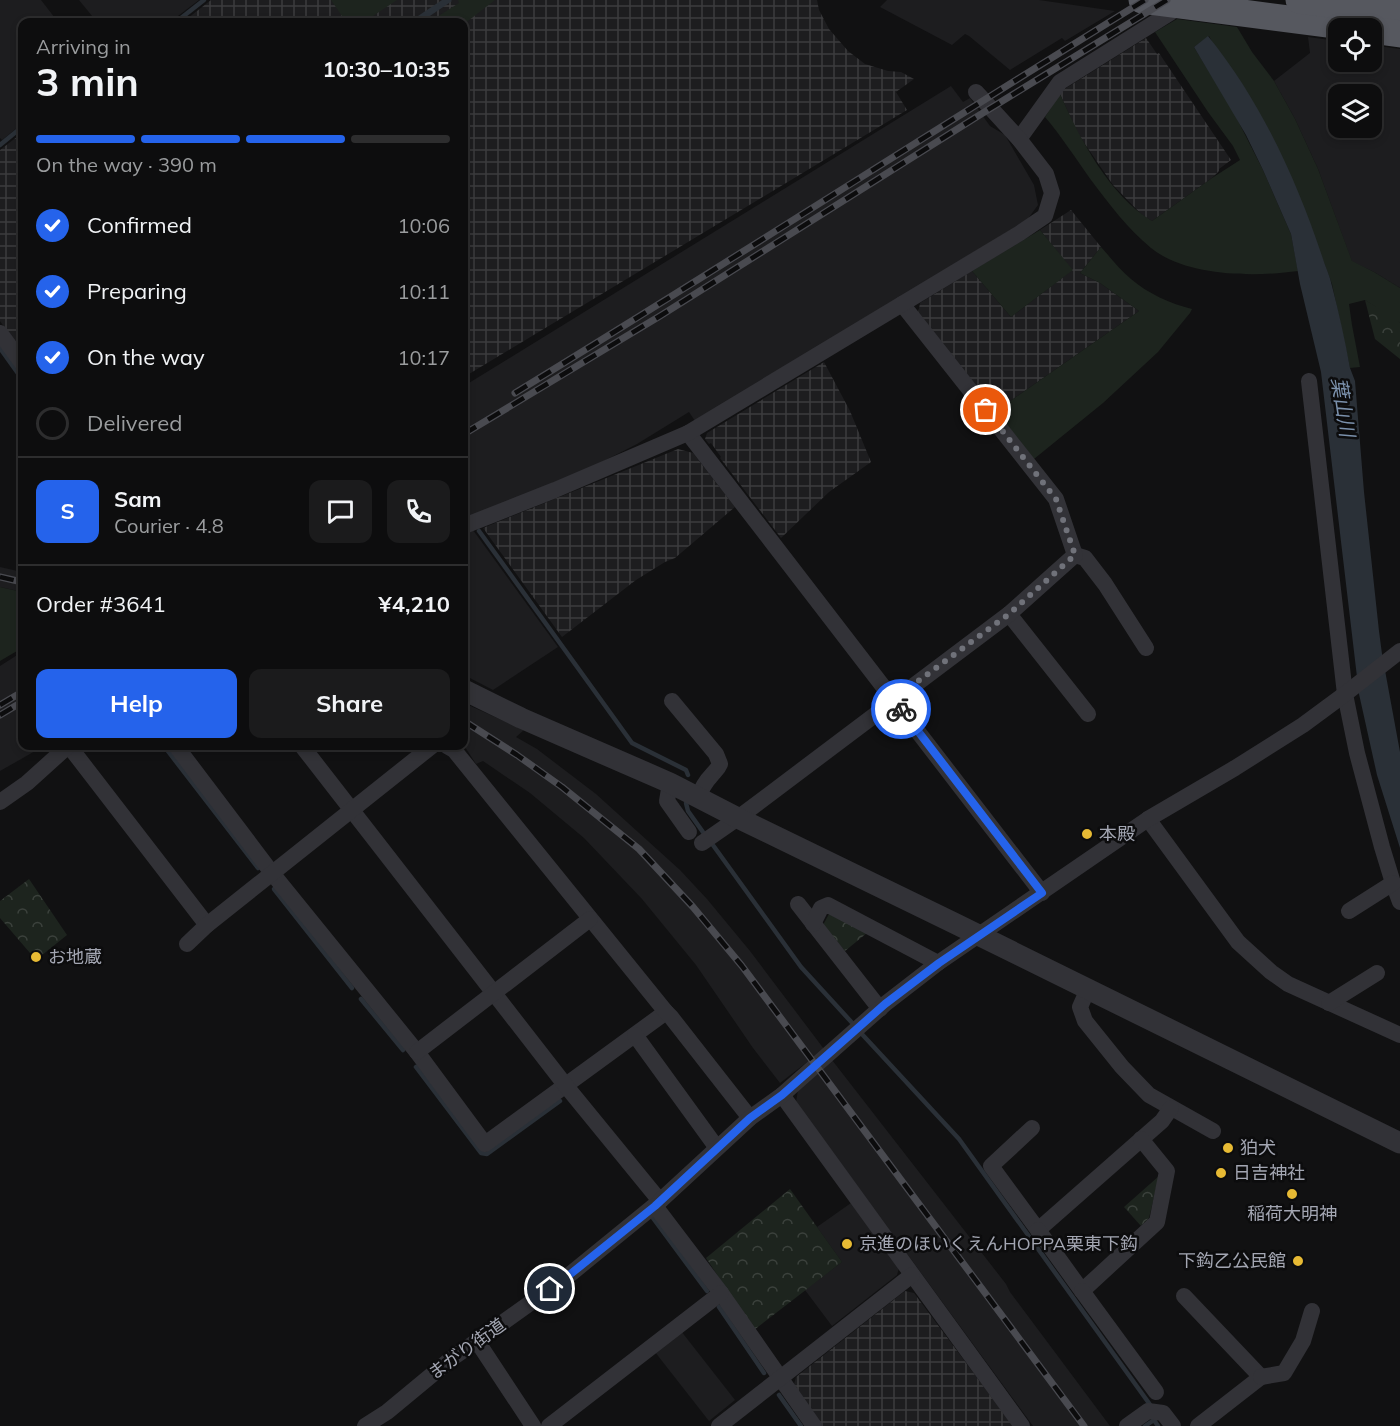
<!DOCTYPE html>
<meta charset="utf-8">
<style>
body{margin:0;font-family:Mulish,"Noto Sans JP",sans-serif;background:#1b1b1c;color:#f1f3f6;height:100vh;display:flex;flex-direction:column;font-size:22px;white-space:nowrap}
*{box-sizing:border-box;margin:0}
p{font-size:20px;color:#9a9c9e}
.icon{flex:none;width:33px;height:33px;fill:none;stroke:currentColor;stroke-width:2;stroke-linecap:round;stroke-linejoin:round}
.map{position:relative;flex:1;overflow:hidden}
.sheet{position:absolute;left:18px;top:18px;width:450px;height:732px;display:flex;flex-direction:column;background:#0d0d0e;border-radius:12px;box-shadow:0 3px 9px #0003,0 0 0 2px #2d2d2e}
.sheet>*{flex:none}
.buttons{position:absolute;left:1328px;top:18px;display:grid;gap:12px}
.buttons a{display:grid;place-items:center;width:54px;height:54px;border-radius:12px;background:#0d0d0e;box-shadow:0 3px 9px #0003,0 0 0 2px #2d2d2e;font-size:30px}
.pin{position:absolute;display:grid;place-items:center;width:51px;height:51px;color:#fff;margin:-26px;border:3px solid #fff;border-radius:50%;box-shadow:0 2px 6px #0007}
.courier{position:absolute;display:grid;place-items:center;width:60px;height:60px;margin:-30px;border:4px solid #2563eb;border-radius:50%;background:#fff;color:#222;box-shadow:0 2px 8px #0007}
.summary em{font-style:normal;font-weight:700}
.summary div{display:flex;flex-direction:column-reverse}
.summary{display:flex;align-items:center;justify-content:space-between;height:102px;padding:0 18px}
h1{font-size:39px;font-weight:700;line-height:45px}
.bar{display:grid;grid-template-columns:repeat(4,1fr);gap:9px 6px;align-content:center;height:72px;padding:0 18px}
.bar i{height:8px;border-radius:4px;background:#2d2d2e}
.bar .active{background:#2563eb}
.bar p{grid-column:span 4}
.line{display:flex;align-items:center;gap:15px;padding:0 18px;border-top:2px solid #2d2d2e}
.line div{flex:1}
.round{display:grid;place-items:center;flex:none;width:63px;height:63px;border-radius:12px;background:#1b1b1c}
ol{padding:0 18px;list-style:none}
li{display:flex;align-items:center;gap:18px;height:66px}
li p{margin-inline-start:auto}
li .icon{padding:6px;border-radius:50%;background:#2563eb;color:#fff;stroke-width:4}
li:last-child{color:#9a9c9e}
li i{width:33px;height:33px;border:3px solid #2d2d2e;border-radius:50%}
.cta{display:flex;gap:12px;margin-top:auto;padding:12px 18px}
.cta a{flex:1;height:69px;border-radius:12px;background:#2563eb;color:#fff;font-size:24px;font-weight:700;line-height:69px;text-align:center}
.cta a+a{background:#1b1b1c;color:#f1f3f6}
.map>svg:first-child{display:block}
</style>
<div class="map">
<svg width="1400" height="1426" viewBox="0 0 1400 1426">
<defs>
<pattern id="industrial-grid" width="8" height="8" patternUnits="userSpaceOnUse" patternTransform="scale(1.5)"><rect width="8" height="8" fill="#1d1d1f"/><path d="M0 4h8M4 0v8" fill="none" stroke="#3b3b3d"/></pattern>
<pattern id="park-crowns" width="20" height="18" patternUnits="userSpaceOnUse" patternTransform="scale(1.5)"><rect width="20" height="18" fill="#1d241e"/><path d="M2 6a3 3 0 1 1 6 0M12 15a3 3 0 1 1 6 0" fill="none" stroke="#3b413c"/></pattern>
</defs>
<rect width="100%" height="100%" fill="#111112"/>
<g fill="#1d1d1f" fill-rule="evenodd">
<polygon points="0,0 41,0 58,22 22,22 22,124 2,140 0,138"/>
<polygon points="79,0 199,0 170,22 97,22"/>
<polygon points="887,0 1039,0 1115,11 1065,41 1062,38 1010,70 969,36 965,34 952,45 880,7"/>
<path d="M1308,37l30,4v21h33v-17l29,4v239l-26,-16 -22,-10 -34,-93 -23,-50 -21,-38 36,-28zM1338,94h33v34h-33z"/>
<polygon points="951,86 963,102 970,98 990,126 1005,135 1034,185 1038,205 1027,220 695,421 689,412 637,444 592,467 464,519 464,386"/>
<polygon points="473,530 558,647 493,690 464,675 464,534"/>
<polygon points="0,567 22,572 22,592 0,587"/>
<polygon points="22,652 22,746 44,746 0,771 0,666"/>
<polygon points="464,703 524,730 516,737 537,749 596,794 680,870 707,899 750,951 824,1049 780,1083 753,1048 696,965 642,899 584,838 530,793 483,761 476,764 465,747 462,746 464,746"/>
<polygon points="832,1060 1006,1284 1010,1292 1110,1426 1033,1426 796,1102 798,1090"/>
<polygon points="851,1203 899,1268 897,1275 832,1326 805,1290 842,1262 817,1227"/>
<polygon points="681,1331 735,1400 709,1421 655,1352"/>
</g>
<g fill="url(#industrial-grid)">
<polygon points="211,0 817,0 819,10 829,29 848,51 865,64 888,71 901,72 914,79 896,92 907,110 464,377 464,22 183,22"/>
<polygon points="1146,38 1157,54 1159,53 1231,160 1219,169 1219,171 1212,178 1152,221 1142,215 1113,185 1078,134 1060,94 1063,90"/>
<polygon points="22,133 22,352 0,321 0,150"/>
<polygon points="1071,210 1101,247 1080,273 1100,283 1139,311 996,411 918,314 920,303 972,271 1011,317 1072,270 1040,230"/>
<polygon points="824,362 850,411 871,462 829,492 781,538 720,458 721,457 711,443 709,444 705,439 707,433"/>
<polygon points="678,449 693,453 735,507 675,558 665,562 636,580 562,637 483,528"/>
<polygon points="905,1291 914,1293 1013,1426 820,1426 793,1388 796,1377"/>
</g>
<g fill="#1d241e">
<polygon points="331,0 397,0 373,16 377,22 346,22"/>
<polygon points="458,0 495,0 464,24 464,22 429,22 459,3"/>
<path d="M1177,19l60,8 15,25 22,29 21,38 23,50 34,92 22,11 26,16v35l-35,-23 -16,4 3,21 8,42 -10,1 -18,-84 -9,-24 -114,-224 -15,11 39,64 30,59 28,64 7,37c-43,6 -111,6 -147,-23 -23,-19 -42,-44 -60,-68 -15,-21 -29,-43 -46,-63l15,-23c20,45 49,101 92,127l60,-43 28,-18 -7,-14 -25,-34 -53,-80z"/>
<polygon points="1040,230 1073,270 1011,317 972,271"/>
<path d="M1101,247c10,11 19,23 30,32 16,14 40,25 61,30l-2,4 -32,39 -55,51 -69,56 -38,-48 143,-100 -39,-28 -20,-10z"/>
<polygon points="0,587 22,592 22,648 0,661"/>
</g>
<g fill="url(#park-crowns)">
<polygon points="1365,300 1395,318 1400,323 1400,359 1375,339"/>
<polygon points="29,879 67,935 36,960 0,918 0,901"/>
<polygon points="829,914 867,933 845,951 823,925"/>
<polygon points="1159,1176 1149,1218 1141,1226 1124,1207"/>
<polygon points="790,1189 842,1262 754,1330 706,1258"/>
</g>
<g fill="#2a3037">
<polygon points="442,0 451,0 452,1 421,22 409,22"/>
<path d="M1208,36c52,64 88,142 114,220 3,10 8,20 10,30 7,27 13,54 18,82l5,13 9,111 15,139 3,23 18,98v96l-23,-73 -18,-81 -38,-322 -21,-88 -9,-50 -28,-64 -17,-35 -52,-88z"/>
</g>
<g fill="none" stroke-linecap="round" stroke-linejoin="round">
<g stroke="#2a3037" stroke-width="4.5">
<polyline points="176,22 204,0"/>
<polyline points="0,145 22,127"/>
<polyline points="0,348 22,379"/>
<polyline points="479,531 632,743 686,770 688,775"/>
<polyline points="164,746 258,868"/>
<polyline points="686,803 688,811 705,835"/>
<polyline points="710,841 801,967 855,1026"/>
<polyline points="274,889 352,988"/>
<polyline points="361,999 403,1050"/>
<polyline points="860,1032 959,1139 1151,1406"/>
<polyline points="416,1067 481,1153 487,1154 560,1101"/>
<polyline points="653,1218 707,1291"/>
<polyline points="719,1307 764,1373"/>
<polyline points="779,1395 801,1426"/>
<polyline points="1145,1426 1154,1420 1158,1426"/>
</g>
<g stroke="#323237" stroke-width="16">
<polyline points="1019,139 1060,82 1170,13 1173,4"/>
<polyline points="902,304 1056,499 1075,555"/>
<polyline points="0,333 22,363"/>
<polyline points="1309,381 1345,694 1357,753 1382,847 1393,883 1400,902"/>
<polyline points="688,433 1042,893"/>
<polyline points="464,526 555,490 688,433 1020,233 1045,216 1052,193 1046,174 1019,139 976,92"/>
<polyline points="1075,555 1085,558 1105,584 1146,648"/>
<polyline points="1009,614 1088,714"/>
<path d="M672,701l44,53 4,10c-2,5 -5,7 -9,12 -6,6 -10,14 -13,22"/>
<polyline points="69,746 207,925"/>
<polyline points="176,746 272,873 417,1052 485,1144 666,1012"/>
<polyline points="302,746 566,1086 660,1201 568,1276 477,1341 451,1359 387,1412 365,1426"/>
<polyline points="447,746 454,750 666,1012 671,1017 750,1118"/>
<polyline points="670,783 667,801 689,832"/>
<polyline points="0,802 27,783 68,746"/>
<polyline points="1148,819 1238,942 1271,972 1288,984 1400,1035"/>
<polyline points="702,843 738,818 1009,614 1075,555"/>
<polyline points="798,904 880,1009"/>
<polyline points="1349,911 1393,883"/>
<polyline points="813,924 821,908 828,905 938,963"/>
<polyline points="187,944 207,925 432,746"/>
<polyline points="1088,989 1080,1007 1085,1021 1122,1067 1149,1095 1213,1131"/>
<polyline points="1329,1003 1377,973"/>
<polyline points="635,1035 717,1148"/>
<polyline points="417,1052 590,919"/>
<polyline points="782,1095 1022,1426"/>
<polyline points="1032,1128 991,1166 1038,1230 1162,1121 1171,1108"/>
<polyline points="660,1201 750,1118 782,1095 885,1004 938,963 1148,819 1235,768 1303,725 1345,694 1400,651"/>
<polyline points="655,1206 721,1293 814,1426"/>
<polyline points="1038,1230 1082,1291 1157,1222 1167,1171 1141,1139"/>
<polyline points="1082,1291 1156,1392"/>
<polyline points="1184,1296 1261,1377 1198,1426"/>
<polyline points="477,1341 533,1426"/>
<polyline points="1261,1377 1284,1373 1303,1341 1312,1311"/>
<polyline points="549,1426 721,1293"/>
<polyline points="719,1426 912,1275"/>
<polyline points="1127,1426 1148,1411 1163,1413 1173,1426"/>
</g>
<polyline stroke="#323237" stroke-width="21" points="464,690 521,718 670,783 738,818 956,924 1400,1143"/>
<g stroke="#56585f" stroke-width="27">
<polyline points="1142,0 1359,28"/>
<polyline points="1299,0 1400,13"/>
<polyline points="1371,30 1400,34"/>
</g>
<g stroke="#494a50" stroke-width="7">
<g id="rail">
<path d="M515,393c211,-129 419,-263 630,-393"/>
<polyline points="464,434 660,316 978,116 1167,0"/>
<polyline points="0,577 22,582"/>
<polyline points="0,705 22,692"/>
<polyline points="0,715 22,702"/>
<polyline points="464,721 517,755 562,787 639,849 693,907 742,966 1084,1426"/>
</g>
</g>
<use href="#rail" stroke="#0c0c0d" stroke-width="4.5" stroke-dasharray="14" stroke-linecap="butt"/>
</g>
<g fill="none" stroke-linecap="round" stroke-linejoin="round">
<polyline stroke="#70727a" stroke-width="6" stroke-dasharray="0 10.8" points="901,709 894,699 1009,614 1075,555 1056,499 986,410"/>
<polyline stroke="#2563eb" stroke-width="8" points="550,1289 568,1276 655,1206 750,1118 782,1095 885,1004 939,963 1042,893 901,709"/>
</g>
<g fill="#e7ba34" stroke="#0c0c0d" stroke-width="2">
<circle cx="1087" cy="834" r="6"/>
<circle cx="36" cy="957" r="6"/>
<circle cx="1228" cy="1148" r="6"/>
<circle cx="1221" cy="1173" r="6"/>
<circle cx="1292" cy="1194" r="6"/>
<circle cx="847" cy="1244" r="6"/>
<circle cx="1298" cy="1261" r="6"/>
</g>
<g text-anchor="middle" stroke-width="5" stroke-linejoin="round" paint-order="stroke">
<g font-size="18" fill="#a3a6b2" stroke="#0c0c0d" text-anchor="start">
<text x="1099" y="840">本殿</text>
<text x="48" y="963">お地蔵</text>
<text x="1240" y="1154">狛犬</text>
<text x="1233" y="1179">日吉神社</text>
<text x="1292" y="1220" text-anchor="middle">稲荷大明神</text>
<text x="859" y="1250">京進のほいくえんHOPPA栗東下鈎</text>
<text x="1286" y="1267" text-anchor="end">下鈎乙公民館</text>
</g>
<g font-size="18" fill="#a3a6b2" stroke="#0c0c0d">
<text transform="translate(467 1349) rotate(-36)" y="6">まがり街道</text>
</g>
<g font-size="20" font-style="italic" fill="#7b91ac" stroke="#0c0c0d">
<text transform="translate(1343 407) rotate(81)" y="7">葉山川</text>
</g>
</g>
</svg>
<div class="buttons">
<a><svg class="icon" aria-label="locate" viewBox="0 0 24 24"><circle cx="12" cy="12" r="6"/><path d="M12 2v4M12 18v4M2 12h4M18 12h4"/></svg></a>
<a><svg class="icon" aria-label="layers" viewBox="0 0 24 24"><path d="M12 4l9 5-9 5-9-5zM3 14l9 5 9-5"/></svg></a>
</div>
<div class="pin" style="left:986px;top:410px;background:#ea580c"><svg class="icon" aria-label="bag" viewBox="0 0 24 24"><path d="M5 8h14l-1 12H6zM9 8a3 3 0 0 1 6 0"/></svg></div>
<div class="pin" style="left:550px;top:1289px;background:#1f2937"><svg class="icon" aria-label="home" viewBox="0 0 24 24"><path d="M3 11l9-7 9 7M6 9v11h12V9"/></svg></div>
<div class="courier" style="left:901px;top:709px"><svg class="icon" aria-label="bike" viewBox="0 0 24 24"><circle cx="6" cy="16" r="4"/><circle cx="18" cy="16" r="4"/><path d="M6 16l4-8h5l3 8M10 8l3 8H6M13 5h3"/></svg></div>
<section class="sheet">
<div class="summary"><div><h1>3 min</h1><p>Arriving in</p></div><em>10:30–10:35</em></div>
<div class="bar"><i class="active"></i><i class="active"></i><i class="active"></i><i></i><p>On the way · 390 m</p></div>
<ol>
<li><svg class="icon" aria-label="check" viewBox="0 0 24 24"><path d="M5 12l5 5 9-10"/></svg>Confirmed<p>10:06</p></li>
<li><svg class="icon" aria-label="check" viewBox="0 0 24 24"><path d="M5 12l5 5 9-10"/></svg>Preparing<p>10:11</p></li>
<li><svg class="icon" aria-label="check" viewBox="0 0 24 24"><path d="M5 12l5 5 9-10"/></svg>On the way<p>10:17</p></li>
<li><i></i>Delivered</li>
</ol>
<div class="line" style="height:108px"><b class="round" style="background:#2563eb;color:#fff">S</b><div><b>Sam</b><p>Courier · 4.8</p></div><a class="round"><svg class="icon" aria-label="chat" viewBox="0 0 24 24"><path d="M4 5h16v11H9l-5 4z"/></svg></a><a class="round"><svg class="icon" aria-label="phone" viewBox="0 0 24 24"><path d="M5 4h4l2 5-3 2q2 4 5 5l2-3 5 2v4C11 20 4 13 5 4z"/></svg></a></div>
<div class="line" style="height:78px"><div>Order #3641</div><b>¥4,210</b></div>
<div class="cta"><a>Help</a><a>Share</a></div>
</section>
</div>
